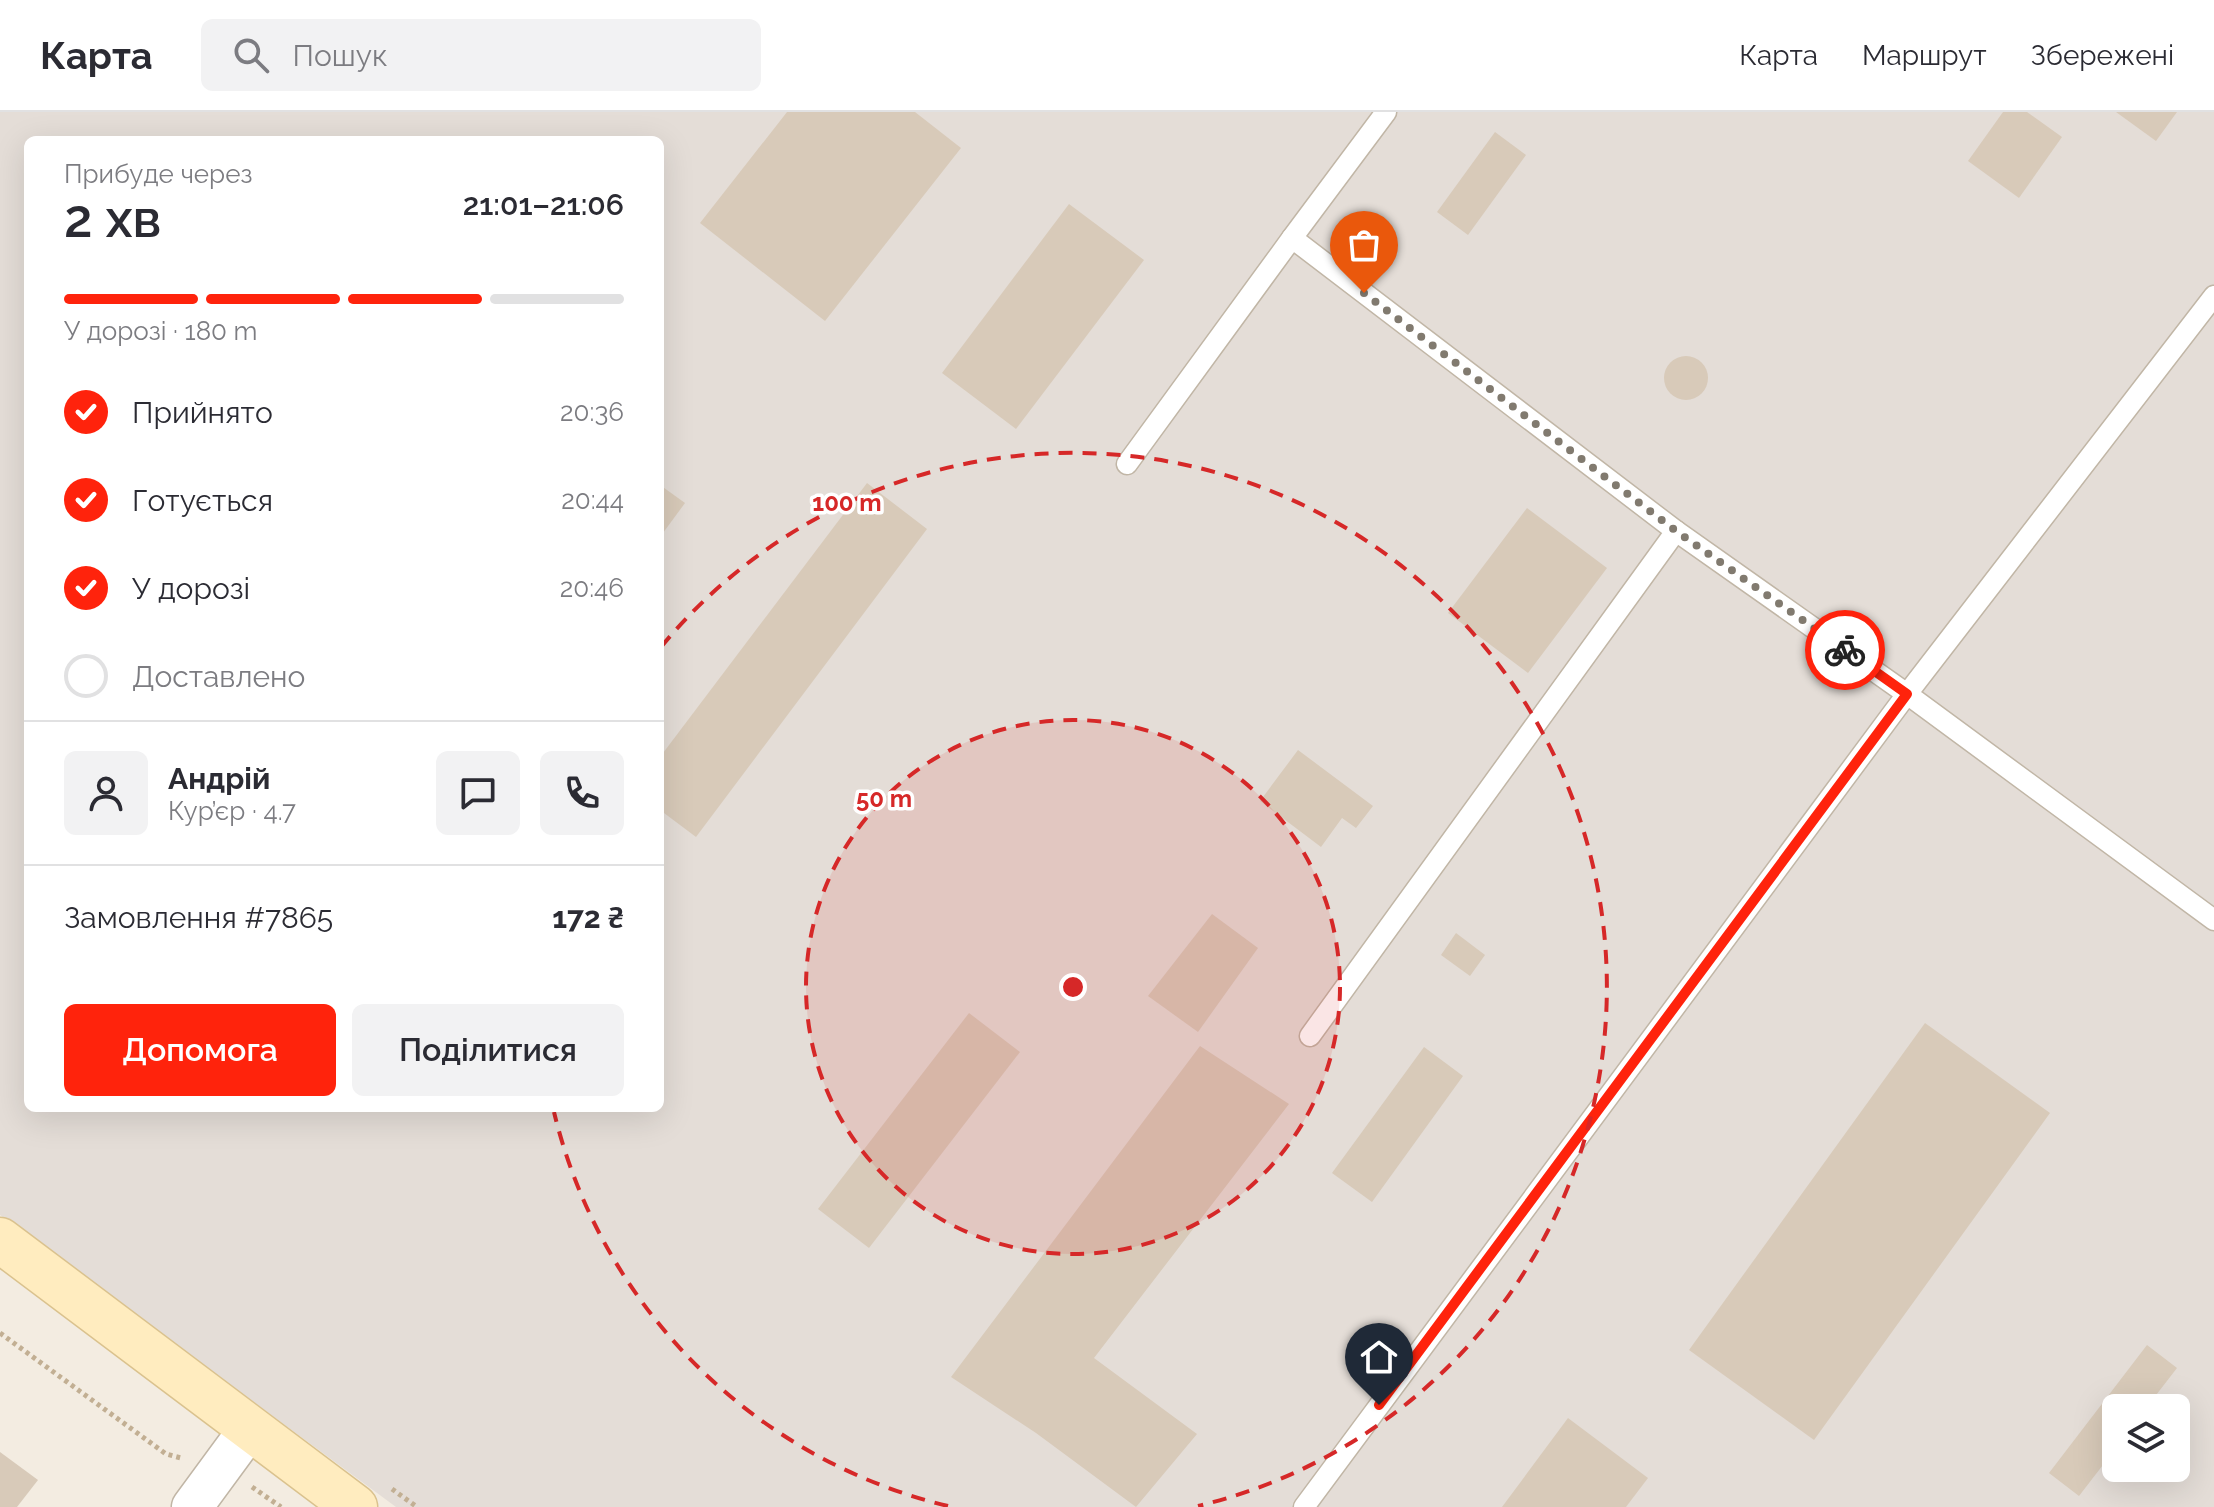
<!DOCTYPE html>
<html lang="uk">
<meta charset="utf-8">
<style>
body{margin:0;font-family:Raleway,sans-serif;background:#f2f2f3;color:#2b2b33;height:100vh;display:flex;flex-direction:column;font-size:30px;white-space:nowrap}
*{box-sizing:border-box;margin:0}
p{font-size:26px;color:#7c7c81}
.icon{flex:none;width:44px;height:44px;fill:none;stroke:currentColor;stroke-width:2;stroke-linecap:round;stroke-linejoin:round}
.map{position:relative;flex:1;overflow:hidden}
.details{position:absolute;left:24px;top:24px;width:640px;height:976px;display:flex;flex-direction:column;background:#fff;border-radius:12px;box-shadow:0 8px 32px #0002}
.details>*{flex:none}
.tools{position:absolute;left:2102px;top:1282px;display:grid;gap:16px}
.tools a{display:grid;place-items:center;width:88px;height:88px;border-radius:12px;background:#fff;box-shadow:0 8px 32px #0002;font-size:40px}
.pin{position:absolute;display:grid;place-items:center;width:68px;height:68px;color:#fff;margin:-82px -34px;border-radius:50% 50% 50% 0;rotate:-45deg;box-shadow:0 0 8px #0007}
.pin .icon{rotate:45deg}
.courier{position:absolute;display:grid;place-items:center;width:80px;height:80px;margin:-40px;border:6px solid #ff230c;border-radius:50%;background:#fff;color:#222;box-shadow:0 2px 10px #0007}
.headline em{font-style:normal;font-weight:600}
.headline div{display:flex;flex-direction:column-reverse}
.headline{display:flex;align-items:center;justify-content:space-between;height:136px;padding:0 40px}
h1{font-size:52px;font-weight:600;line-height:60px}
.bar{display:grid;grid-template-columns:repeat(4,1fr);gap:12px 8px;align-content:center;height:96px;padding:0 40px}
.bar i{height:10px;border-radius:6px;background:#e1e1e2}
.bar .current{background:#ff230c}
.bar p{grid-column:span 4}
.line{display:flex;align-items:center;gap:20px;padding:0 40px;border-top:2px solid #e1e1e2}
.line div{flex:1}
.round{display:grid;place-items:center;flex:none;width:84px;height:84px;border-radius:12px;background:#f2f2f3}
ol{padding:0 40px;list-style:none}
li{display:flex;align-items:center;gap:24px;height:88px}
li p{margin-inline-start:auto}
li .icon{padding:8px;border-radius:50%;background:#ff230c;color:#fff;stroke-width:4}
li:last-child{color:#7c7c81}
li i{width:44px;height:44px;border:4px solid #e1e1e2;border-radius:50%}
.cta{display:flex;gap:16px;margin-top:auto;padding:16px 40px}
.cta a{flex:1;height:92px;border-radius:12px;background:#ff230c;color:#fff;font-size:32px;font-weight:600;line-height:92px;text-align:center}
.cta a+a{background:#f2f2f3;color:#2b2b33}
header{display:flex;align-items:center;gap:48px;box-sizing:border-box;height:112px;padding:0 40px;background:#fff;border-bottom:2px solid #e1e1e2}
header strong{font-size:38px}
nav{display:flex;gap:44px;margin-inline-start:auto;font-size:28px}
.search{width:560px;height:72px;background:#f2f2f3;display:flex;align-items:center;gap:20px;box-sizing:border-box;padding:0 28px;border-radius:12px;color:#7c7c81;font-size:30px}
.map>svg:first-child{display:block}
</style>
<header>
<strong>Карта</strong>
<div class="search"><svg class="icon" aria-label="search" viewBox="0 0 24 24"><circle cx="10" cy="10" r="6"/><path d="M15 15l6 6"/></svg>Пошук</div>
<nav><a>Карта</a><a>Маршрут</a><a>Збережені</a></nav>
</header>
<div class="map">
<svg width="2214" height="1395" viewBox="0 0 2214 1395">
<rect width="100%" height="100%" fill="#f3ece1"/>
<path fill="#e4ddd7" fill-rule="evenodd" d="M0,0h2214v1395h-1818l-396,-292zM28,28h632v968h-632zM2116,1296h60v60h-60z"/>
<g fill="#d8cab9">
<polygon points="787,0 915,0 961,36 825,209 700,111"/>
<polygon points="2003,0 2027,0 2062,25 2019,86 1968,49"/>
<polygon points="2116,0 2177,0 2156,29"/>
<polygon points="1495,20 1526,43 1468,123 1437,100"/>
<polygon points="1069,92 1144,148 1016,317 942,261"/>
<circle cx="1686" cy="266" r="22"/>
<polygon points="867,371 927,417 696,725 660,698 660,645"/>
<polygon points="660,373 685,391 660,425"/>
<polygon points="1527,396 1607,456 1528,561 1448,501"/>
<polygon points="1298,638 1373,694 1356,716 1342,706 1321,735 1260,689"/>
<polygon points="1212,802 1258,836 1198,920 1148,884"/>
<polygon points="1456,821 1485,843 1470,864 1441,843"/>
<polygon points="969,901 1020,940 869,1136 818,1097"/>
<polygon points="1925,911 2050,1001 1814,1328 1689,1238"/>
<polygon points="1200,934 1289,992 1094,1246 1197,1322 1136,1395 1036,1321 951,1265"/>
<polygon points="1424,935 1463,964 1372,1090 1332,1061"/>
<polygon points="2147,1233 2177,1256 2146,1296 2116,1296 2116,1336 2079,1384 2049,1361"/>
<polygon points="1568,1306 1648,1366 1626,1395 1502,1395"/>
<polygon points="0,1340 38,1368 17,1395 0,1395"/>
</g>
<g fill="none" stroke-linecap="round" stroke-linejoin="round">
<g stroke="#c1b6a6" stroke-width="23">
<g id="lane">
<polyline points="1292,126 1386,0"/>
<polyline points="2214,184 1907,582 2214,808"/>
<polyline points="1127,352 1292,126 1676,419 1310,924"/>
<polyline points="1304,1395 1907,582 1676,419"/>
</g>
</g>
<g stroke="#c1b6a6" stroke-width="43">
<polyline id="street" points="192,1395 250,1316"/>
</g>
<g stroke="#dac28e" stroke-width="47">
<polyline id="secondary" points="0,1128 355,1395"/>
</g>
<g stroke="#c2af93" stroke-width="5" stroke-dasharray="4 4" stroke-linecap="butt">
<polyline points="0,1221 166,1342 181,1346"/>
<polyline points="252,1375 281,1395"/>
<polyline points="392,1377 417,1395"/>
</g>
<use href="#lane" stroke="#fff" stroke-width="20"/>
<use href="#street" stroke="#fff" stroke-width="40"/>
<use href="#secondary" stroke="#ffecbf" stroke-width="44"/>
</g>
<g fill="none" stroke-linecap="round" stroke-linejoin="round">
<polyline stroke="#817a6f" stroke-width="8" stroke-dasharray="0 14.4" points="1364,181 1676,419 1845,538"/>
<polyline stroke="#ff230c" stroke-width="10" points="1379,1293 1907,582 1845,538"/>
</g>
<circle cx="1073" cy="875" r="267" fill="#d62828" fill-opacity=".12"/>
<g fill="none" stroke="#d62828" stroke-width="4" stroke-dasharray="14 10">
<circle cx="1073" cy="875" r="267"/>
<path d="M948 1394A534 534 0 0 1 554 1000M661 535A534 534 0 1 1 1198 1394"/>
</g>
<circle cx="1073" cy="875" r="12" fill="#d62828" stroke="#fff" stroke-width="4"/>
<g font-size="24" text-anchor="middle" font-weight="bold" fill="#d62828" stroke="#fff" stroke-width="7" stroke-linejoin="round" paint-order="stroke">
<text x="847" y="399">100 m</text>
<text x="884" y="695">50 m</text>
</g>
</svg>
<div class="tools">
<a><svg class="icon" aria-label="layers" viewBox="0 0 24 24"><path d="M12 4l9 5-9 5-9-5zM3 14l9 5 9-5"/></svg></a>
</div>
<div class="pin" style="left:1364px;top:181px;background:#ea580c"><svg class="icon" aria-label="bag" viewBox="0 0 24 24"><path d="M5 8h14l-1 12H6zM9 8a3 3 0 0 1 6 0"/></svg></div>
<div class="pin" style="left:1379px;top:1293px;background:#1f2937"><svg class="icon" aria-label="home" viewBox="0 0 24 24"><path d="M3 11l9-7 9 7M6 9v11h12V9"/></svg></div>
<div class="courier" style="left:1845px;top:538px"><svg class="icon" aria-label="bike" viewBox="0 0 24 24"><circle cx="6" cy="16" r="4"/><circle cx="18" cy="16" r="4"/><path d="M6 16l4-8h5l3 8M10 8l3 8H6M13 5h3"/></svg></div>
<section class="details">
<div class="headline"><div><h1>2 хв</h1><p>Прибуде через</p></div><em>21:01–21:06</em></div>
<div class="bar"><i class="current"></i><i class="current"></i><i class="current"></i><i></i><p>У дорозі · 180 m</p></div>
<ol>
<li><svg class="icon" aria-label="check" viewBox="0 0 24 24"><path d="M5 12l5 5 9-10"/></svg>Прийнято<p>20:36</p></li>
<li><svg class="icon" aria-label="check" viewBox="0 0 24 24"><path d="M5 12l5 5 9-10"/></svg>Готується<p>20:44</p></li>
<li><svg class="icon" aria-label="check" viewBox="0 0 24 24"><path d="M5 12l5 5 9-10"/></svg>У дорозі<p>20:46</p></li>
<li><i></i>Доставлено</li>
</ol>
<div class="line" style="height:144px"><a class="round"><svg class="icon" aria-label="person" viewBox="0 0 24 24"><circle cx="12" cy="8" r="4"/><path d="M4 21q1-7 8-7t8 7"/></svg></a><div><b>Андрій</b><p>Кур’єр · 4.7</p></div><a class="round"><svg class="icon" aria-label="chat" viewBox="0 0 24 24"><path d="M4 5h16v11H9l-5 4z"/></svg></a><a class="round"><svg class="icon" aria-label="phone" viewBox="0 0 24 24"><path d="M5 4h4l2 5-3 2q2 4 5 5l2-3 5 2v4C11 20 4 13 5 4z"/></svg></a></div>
<div class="line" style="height:104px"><div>Замовлення #7865</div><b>172 ₴</b></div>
<div class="cta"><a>Допомога</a><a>Поділитися</a></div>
</section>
</div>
